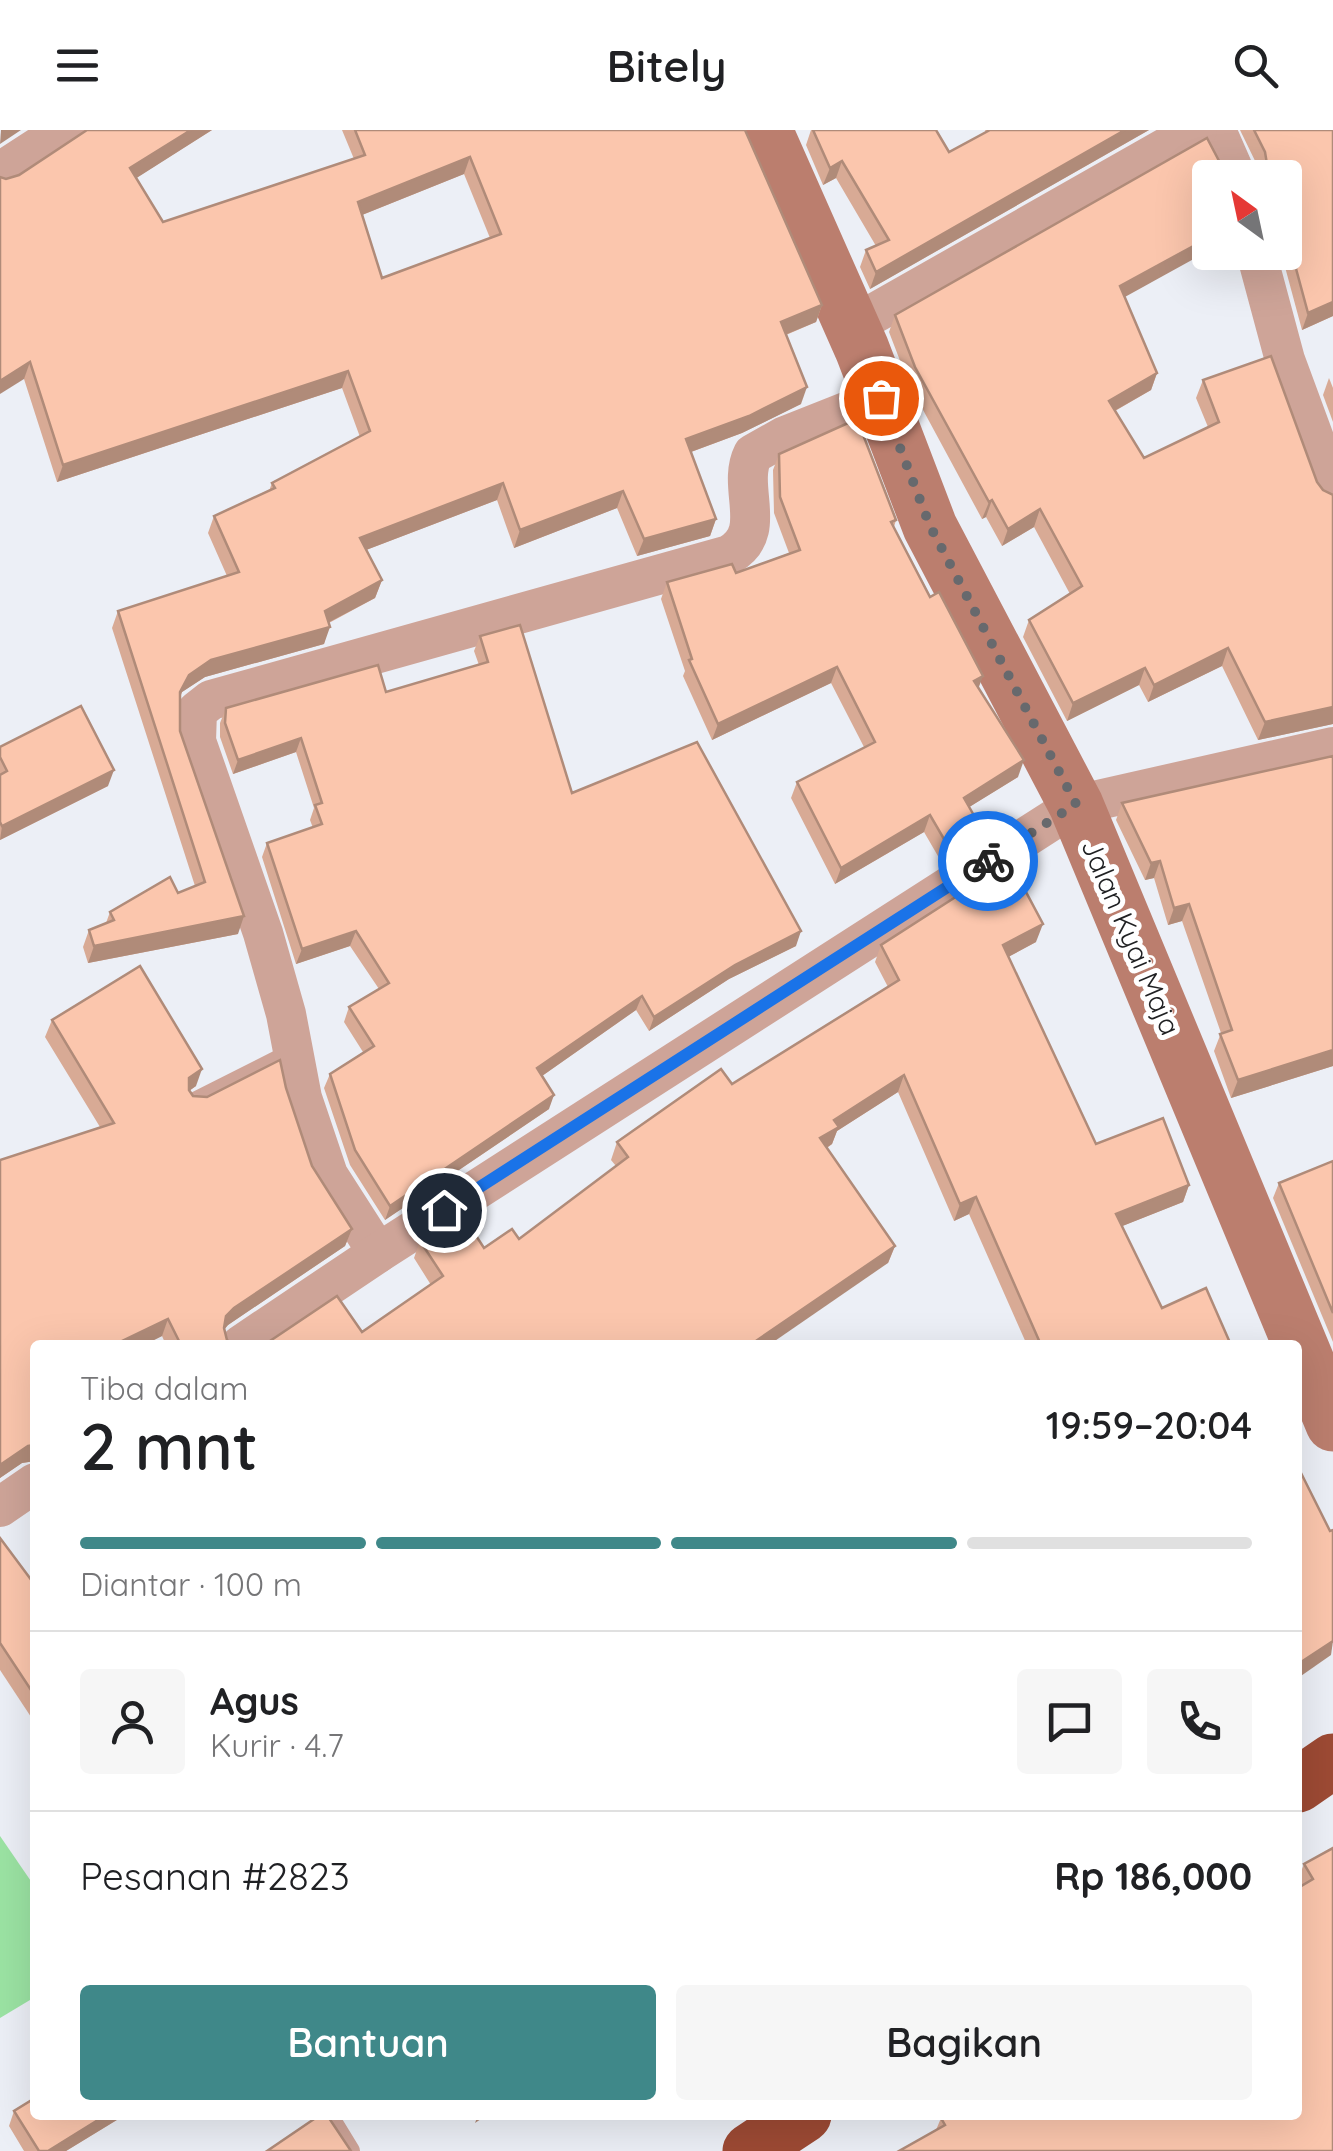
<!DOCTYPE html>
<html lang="id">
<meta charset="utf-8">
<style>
body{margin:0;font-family:Quicksand,sans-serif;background:#f6f6f6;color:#202124;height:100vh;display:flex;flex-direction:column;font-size:38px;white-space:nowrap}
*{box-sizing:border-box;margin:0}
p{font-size:32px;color:#757577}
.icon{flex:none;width:55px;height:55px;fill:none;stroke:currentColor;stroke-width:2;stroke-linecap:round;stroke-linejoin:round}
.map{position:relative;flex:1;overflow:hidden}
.sheet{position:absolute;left:30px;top:1210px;width:1272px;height:780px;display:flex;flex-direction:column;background:#fff;border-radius:10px;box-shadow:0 10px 40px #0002}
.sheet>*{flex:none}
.needle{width:65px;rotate:327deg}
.controls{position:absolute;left:1192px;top:30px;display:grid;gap:20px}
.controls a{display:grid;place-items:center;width:110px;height:110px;border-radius:10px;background:#fff;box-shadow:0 10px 40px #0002;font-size:50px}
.pin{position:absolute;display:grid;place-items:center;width:85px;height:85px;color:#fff;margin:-42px;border:5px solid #fff;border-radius:50%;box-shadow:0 2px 10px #0007}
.courier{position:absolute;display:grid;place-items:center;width:100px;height:100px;margin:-50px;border:8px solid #1a73e8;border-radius:50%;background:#fff;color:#222;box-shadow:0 2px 12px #0007}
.headline em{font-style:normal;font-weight:600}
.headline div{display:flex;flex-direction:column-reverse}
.headline{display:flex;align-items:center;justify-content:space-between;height:170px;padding:0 50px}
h1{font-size:65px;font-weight:600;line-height:75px}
.bar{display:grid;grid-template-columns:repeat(4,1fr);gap:15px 10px;align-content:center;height:120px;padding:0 50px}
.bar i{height:12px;border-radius:8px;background:#e0e0e0}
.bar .current{background:#3f8889}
.bar p{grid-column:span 4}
.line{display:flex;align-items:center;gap:25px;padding:0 50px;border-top:2px solid #e0e0e0}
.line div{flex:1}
.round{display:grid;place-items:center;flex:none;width:105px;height:105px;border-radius:10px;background:#f6f6f6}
.action{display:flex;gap:20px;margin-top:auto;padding:20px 50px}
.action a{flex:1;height:115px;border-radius:10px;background:#3f8889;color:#fff;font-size:40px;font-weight:600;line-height:115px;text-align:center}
.action a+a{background:#f6f6f6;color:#202124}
header{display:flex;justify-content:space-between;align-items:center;height:130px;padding:0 50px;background:#fff;font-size:45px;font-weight:600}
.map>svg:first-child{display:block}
</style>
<header><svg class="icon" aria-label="menu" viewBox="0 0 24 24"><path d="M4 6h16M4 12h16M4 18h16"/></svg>Bitely<svg class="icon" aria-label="search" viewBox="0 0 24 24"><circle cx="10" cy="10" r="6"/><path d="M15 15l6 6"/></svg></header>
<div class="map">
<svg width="1333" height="2021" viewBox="0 0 1333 2021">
<rect width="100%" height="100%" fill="#eceff6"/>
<polygon fill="#9be3a3" points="0,1706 35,1757 35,1867 0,1888"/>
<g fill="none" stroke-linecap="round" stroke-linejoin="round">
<g stroke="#cea498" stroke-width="20">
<polyline points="195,972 294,922"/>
<polyline points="328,1985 350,2021"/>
</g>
<g stroke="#cea498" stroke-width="40">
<polyline points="1216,0 1237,48"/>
<polyline points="0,42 65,0"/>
<polyline points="1256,122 1285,230 1333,360"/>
<polyline points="852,196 1197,0"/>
<path d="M378,1123l-50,-78 -26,-77 -16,-84 -23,-81 -67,-192 1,-30 14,-11 518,-145c41,-23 7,-67 24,-101l32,-18 96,-38"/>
<polyline points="241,1215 378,1123 1076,675 1333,617"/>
<polyline points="0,1377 35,1353"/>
</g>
<polyline stroke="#bb7e6e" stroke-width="55" points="765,0 862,219 930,397 1076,675 1333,1294"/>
<g stroke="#9d4a34" stroke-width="55">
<polyline points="1298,1655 1333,1631"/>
<polyline points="750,2021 804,1985"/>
</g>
</g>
<g fill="#d8aa95" fill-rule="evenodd">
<path d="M87,0h125l-76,48 27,44 191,-63 -12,-29h403l77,175 -6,17 -30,13 15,69 -59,29 -51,19 25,67 -6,17 -73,20 -20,-48 -103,40 -17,-48 -131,50 16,30 -7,18 -46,25 -5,21 -119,33 -23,15 -2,6v33l58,203 -150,29 -5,-16 6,-17 17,-7 4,-11 68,-19 17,-7 -83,-258 6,-17 109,-35 -19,-43 6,-17 55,-25 3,-8 88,-46 -18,-49 -285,94 -33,-103 -18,-200 13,-4zM464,44l26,64 -108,40 -20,-63z"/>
<polygon points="811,0 949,22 986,2 985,0 1149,0 870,159 860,137 866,120 876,116 836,48 823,55 806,15"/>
<polygon points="1240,0 1333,0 1333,186 1302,200 1281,122 1285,122 1285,48 1260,47 1259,39"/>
<polygon points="1125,167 1157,243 1151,260 1115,281 1144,328 1208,297 1196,268 1203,250 1317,352 1323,360 1333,365 1333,594 1258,610 1222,536 1148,572 1139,555 1067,591 1023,507 1029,490 1070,464 1034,397 1002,416 986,387 982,389 909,254 889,202 895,185"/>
<polygon points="1329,248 1333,258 1333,292 1323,265"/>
<polygon points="779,324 896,390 894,397 979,558 1018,647 969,677 974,712 942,733 924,702 835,754 791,668 797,652 864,617 831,553 712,610 683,546 685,541 661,469 667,452 736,443 789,423 774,383 773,340"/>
<polygon points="480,506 572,663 796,816 729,849 649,901 636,880 542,946 549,979 385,1090 350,1035 324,958 330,944 363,922 344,892 349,877 379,859 350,816 296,834 262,727 267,713 313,698 310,690 314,678 296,622 233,644 220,607 220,593 226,578 386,562 479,535 474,521"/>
<polygon points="0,617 108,656 0,710"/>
<polygon points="1122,673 1333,936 1231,968 1214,921 1221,903 1182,791 1168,795 1154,748 1145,750 1116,690"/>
<polygon points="1036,812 1008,827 1096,1014 1189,1055 1183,1072 1122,1096 1162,1178 1231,1215 1027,1215 969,1084 954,1091 898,962 837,1001 832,1014 827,1018 895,1116 888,1133 362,1202 431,1155 414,1128 420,1111 484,1118 519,1109 616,1036 611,1030 617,1012 732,954 888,857 875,832 881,815"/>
<polygon points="52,890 196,956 189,961 193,966 207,967 286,958 312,1036 352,1099 345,1116 228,1195 224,1200 227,1210 232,1215 166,1215 162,1206 144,1215 35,1215 35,1331 22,1333 0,1348 0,1030 100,997 45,907"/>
<polygon points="1333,1031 1333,1212 1273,1068 1279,1053"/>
<polygon points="0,1408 35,1455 35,1593 0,1540"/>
<polygon points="1333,1718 1333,2021 936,2000 941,1988 1298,1985 1302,1756 1298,1749 1304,1734"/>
<polygon points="14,1981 35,1985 125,1985 66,2021 24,2021 9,1996"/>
</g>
<g fill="#b08b79">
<polygon points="1,0 21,0 0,14"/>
<polygon points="191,0 212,0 124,56 130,38"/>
<polygon points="1125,0 1149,0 870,159 876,142"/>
<polygon points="470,27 464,44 352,89 358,72"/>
<polygon points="842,31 836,48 823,55 830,38"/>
<polygon points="1210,107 1210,120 1114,173 1120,156"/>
<polygon points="1333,172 1333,186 1302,200 1308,183"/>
<polygon points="822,175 816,192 775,209 781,192"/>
<polygon points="30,232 24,249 0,264 0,251"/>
<polygon points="348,241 342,258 57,352 63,335"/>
<polygon points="1157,243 1151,260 1102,288 1109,271"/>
<polygon points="807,257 801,274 742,303 680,326 686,309"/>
<polygon points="503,353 497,370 353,425 360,408"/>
<polygon points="623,361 617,378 514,418 520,400"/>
<polygon points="992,370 986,387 982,389 989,372"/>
<polygon points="1040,379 1034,397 1002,416 1008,399"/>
<polygon points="716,389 710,406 637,426 644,409"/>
<polygon points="382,450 375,468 318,498 325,481"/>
<polygon points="330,497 324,514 205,547 182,562 173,579 180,562 189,545 211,530"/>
<polygon points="1228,518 1222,536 1148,572 1154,555"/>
<polygon points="837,537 831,553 712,610 718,594"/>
<polygon points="1145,538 1139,555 1067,591 1073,573"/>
<polygon points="983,546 977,562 974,551"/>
<polygon points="1333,577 1333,594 1258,610 1265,592"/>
<polygon points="301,608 296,622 233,644 238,630"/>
<polygon points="1024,630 1018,647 958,684 964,668"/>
<polygon points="114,640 108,656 0,710 2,696"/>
<polygon points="930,685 924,702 835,754 841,738"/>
<polygon points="980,696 974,712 942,733 948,716"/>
<polygon points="1160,731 1154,748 1145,750 1151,733"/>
<polygon points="1189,774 1182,791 1168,795 1174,778"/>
<polygon points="244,786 238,804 88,833 94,816"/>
<polygon points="1043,794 1036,812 997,833 1003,815"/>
<polygon points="356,801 350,816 296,834 302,819"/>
<polygon points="801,801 796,816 729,849 649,901 654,887 735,835"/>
<polygon points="642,866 636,880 532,953 537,938"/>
<polygon points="1333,920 1333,936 1231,968 1238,950"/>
<polygon points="202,939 196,956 183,965 189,948"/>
<polygon points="904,945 898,962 837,1001 832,1014 814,1026 820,1008 834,990"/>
<polygon points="554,965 549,979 385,1090 390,1076"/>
<polygon points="1189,1055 1183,1072 1110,1101 1116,1084"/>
<polygon points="976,1067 969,1084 954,1091 960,1074"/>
<polygon points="352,1099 345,1116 228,1195 220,1204 226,1186 234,1178"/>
<polygon points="895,1116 888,1133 769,1215 750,1215"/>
<polygon points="168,1189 162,1206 144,1215 114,1215"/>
<polygon points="35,1315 35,1331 22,1333 0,1348 0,1335 28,1316"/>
<polygon points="1333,1511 1331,1525 1298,1548 1298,1534"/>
<polygon points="106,1985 125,1985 66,2021 48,2021"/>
<polygon points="478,1985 487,1985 475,1993"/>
</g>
<g fill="#fbc6ad" stroke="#b08b79" stroke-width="2.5" fill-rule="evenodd">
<path d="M87,0h104l-61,38 33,54 202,-67 -10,-25h390l77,175 -41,17 26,65 -58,29 -63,23 30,80 -72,20 -21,-48 -103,39 -17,-47 -143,55 22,42 -57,31 5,16 -119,33 -22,15 -9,17v39l64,185 -150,30 -5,-16 25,-10 -4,-8 60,-35 8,16 27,-11 -87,-271 121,-39 -25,-56 61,-28 -3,-5 98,-52 -22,-60 -285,94 -33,-103 -30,19v-204l6,2 13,-4zM470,27l31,77 -119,44 -24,-76z"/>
<polygon points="813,0 936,0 949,22 990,0 1125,0 876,142 866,120 889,110 842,31 830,38"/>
<polygon points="1254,0 1333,0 1333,172 1308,183 1285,98 1285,48 1259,48 1263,44 1267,34 1265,22"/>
<polygon points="1207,8 1228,48 1210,48 1210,107 1120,156 1157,243 1109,271 1144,328 1219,292 1203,250 1271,226 1317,352 1323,360 1333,365 1333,577 1265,592 1228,518 1154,555 1145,538 1073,573 1029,490 1082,456 1040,379 1008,399 992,370 989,372 915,237 895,185"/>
<polygon points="857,289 896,390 891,392 930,467 939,462 983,546 974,551 1024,630 964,668 980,696 948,716 930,685 841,738 797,652 875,612 837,537 718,594 689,530 692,529 667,452 732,434 736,443 800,420 780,367 779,324"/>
<polygon points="520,495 572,663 697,612 801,801 735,835 654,887 642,866 537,938 554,965 390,1076 355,1020 330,944 374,916 349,877 389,853 356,801 302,819 267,713 322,694 315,675 322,673 301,608 238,630 225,593 226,578 378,535 386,562 488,532 480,506"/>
<polygon points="81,576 114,640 2,696 0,692 0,645 7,641 0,627 0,617"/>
<polygon points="1333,626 1333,920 1238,950 1220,904 1232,900 1189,774 1174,778 1160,731 1151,733 1122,673"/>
<polygon points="1010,732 1043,794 1003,815 1096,1014 1163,988 1189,1055 1116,1084 1162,1178 1206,1158 1231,1215 1041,1215 976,1067 960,1074 904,945 834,990 839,997 820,1008 895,1116 750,1215 264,1215 337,1166 362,1202 443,1146 420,1111 462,1084 484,1118 512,1099 519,1109 628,1027 617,1012 721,939 732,954 899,850 881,815"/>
<polygon points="140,836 202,939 189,948 189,960 193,966 207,967 280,930 286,958 312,1036 352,1099 234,1178 226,1186 224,1198 227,1210 232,1215 181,1215 168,1189 114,1215 35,1215 35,1315 28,1316 0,1335 0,1030 114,993 52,890"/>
<polygon points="1333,1031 1333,1183 1279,1053"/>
<polygon points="1298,1337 1330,1401 1333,1400 1333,1511 1298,1534"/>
<polygon points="0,1408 35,1455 35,1566 0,1513"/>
<polygon points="1333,1718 1333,2021 899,2021 945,1995 941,1988 945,1985 1298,1985 1298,1758 1313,1749 1304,1734"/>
<polygon points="35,1968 35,1985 106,1985 48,2021 39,2021 14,1981"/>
<polygon points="320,1985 327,1985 351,2021 267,2021"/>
</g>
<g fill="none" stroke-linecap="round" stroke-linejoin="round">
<polyline stroke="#67696d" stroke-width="10" stroke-dasharray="0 18" points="881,268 930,396 1076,674 988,731"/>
<polyline stroke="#1a73e8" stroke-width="12" points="444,1080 988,731"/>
</g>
<g text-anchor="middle" stroke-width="10" stroke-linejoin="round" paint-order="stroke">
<g font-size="28" fill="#202123" stroke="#fff">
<text transform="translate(1131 807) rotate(67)" y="10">Jalan Kyai Maja</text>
</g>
</g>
</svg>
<div class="controls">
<a><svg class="needle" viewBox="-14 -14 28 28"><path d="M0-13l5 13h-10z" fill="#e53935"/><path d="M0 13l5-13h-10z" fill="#757577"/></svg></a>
</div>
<div class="pin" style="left:881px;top:268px;background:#ea580c"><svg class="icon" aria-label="bag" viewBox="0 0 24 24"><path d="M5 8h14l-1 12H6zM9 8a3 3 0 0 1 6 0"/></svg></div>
<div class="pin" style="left:444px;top:1080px;background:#1f2937"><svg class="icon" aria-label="home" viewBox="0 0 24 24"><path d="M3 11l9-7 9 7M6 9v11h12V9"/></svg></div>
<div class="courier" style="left:988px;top:731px"><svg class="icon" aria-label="bike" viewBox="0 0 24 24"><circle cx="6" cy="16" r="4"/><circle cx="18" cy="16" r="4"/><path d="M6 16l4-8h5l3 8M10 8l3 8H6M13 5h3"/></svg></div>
<section class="sheet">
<div class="headline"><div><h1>2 mnt</h1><p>Tiba dalam</p></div><em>19:59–20:04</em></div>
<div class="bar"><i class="current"></i><i class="current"></i><i class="current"></i><i></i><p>Diantar · 100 m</p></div>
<div class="line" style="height:180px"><a class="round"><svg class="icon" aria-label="person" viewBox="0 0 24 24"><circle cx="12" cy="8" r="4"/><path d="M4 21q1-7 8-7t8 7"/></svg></a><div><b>Agus</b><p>Kurir · 4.7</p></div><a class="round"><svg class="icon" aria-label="chat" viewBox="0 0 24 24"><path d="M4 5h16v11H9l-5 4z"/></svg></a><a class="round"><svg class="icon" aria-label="phone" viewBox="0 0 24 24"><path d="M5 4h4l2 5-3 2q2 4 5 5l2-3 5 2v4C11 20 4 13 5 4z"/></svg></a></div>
<div class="line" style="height:130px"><div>Pesanan #2823</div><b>Rp 186,000</b></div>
<div class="action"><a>Bantuan</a><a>Bagikan</a></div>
</section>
</div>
